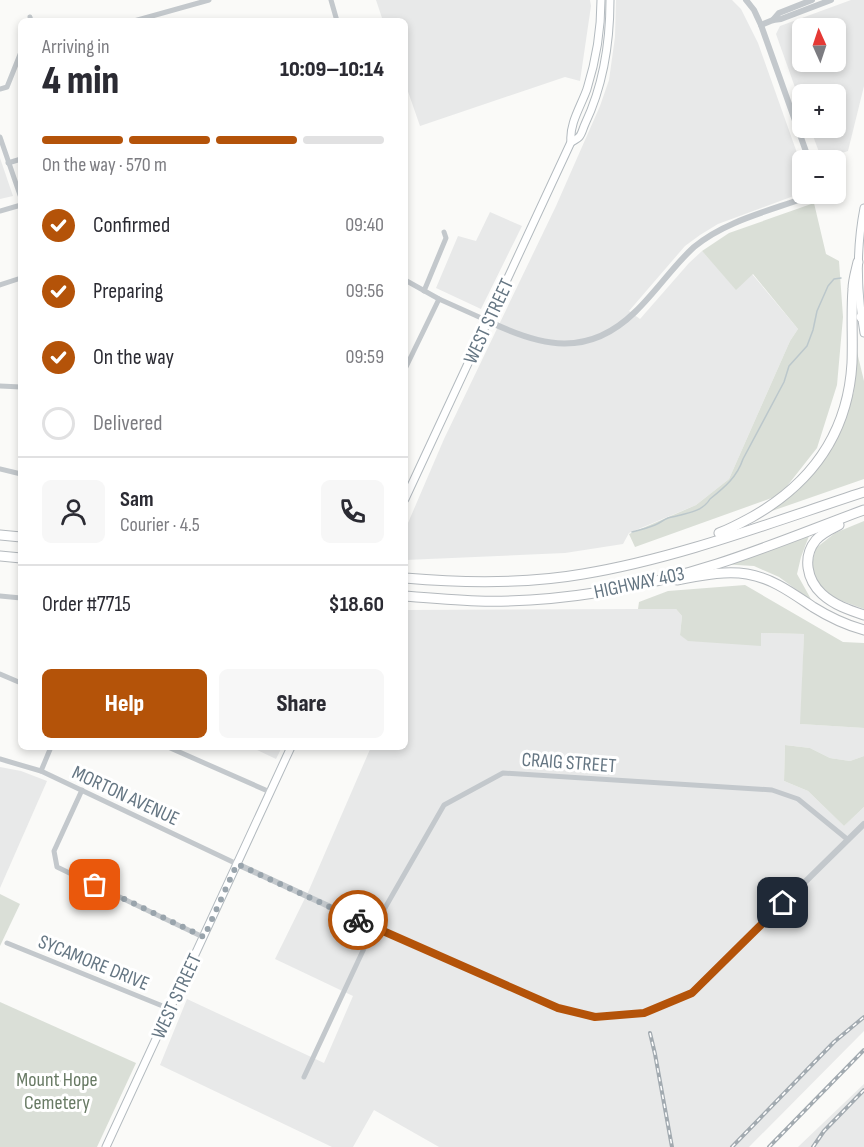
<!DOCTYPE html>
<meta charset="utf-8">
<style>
body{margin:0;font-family:"Sofia Sans Condensed",sans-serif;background:#f7f7f7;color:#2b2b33;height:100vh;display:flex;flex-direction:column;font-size:22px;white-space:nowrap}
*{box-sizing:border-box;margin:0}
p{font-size:20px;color:#7c7c81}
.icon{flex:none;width:33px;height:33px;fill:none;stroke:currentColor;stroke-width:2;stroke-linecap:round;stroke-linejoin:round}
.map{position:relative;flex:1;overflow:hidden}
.panel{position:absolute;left:18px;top:18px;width:390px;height:732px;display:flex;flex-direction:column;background:#fff;border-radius:9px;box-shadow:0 3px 9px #0003}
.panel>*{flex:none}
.needle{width:39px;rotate:357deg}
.buttons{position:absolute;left:792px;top:18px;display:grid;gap:12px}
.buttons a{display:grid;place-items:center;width:54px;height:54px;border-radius:9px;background:#fff;box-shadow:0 3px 9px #0003;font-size:30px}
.pin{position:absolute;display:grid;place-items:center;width:51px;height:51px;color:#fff;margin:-26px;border-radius:12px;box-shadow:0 3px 9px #0006}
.courier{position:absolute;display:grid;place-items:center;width:60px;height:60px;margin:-30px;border:4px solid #b45309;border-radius:50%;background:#fff;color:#222;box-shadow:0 2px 8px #0007}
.headline em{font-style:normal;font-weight:800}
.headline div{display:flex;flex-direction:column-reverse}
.headline{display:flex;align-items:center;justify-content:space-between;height:102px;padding:0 24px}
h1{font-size:39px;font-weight:800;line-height:45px}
.bar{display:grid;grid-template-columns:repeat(4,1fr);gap:9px 6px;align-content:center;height:72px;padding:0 24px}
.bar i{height:8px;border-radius:4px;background:#e1e1e2}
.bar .selected{background:#b45309}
.bar p{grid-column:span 4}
.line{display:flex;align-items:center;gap:15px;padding:0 24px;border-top:2px solid #e1e1e2}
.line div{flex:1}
.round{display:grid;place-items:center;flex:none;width:63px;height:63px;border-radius:9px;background:#f7f7f7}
ol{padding:0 24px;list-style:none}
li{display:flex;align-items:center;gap:18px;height:66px}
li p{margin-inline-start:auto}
li .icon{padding:6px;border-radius:50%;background:#b45309;color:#fff;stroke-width:4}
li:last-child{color:#7c7c81}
li i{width:33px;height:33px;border:3px solid #e1e1e2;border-radius:50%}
.button{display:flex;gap:12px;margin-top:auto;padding:12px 24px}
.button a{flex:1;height:69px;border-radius:9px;background:#b45309;color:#fff;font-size:24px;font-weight:800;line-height:69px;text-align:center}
.button a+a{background:#f7f7f7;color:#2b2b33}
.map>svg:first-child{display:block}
</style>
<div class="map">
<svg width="864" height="1147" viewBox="0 0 864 1147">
<rect width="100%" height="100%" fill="#fafaf8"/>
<g fill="#e8e9e9" fill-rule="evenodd">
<polygon points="376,0 590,0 591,6 580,81 565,77 420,126 405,83 405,21 383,21"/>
<polygon points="616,0 732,0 741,9 758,43 802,167 802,190 799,194 718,224 700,235 685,246 629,311 640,319 689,263 702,251 736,289 752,274 798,329 790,341 729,479 696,505 629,533 623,544 565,553 405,560 405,530 444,439 556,206 600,106 609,80 615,37"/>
<path d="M851,0h13v86l-16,65 -26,9 -12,-32h26v-34h-34v13l-26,-73 4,-8zM802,28h34v34h-34z"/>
<polygon points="0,158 13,196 0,199"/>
<polygon points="490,212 522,226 481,309 436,288 458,236 476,241"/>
<polygon points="638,609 676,609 682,616 680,635 761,645 761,633 804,634 801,724 864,728 864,756 850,761 830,758 810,748 785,745 784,781 808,791 844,826 864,807 864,1031 749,1147 439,1147 374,1110 353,1147 332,1147 160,1065 187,999 324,1063 353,996 275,959 309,890 371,747 405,747 405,610"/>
<polygon points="251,747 282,747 276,759"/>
<polygon points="0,767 21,771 47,781 0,888"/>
<polygon points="864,1084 864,1147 798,1147"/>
</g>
<g fill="#dadfd7">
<polygon points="814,203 826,254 839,261 843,317 837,385 817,448 780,495 635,547 629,534 696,505 729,479 790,341 798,329 753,274 736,290 702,251 729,233"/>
<polygon points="856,348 864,381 864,479 769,512 781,503 822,462 840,428 854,392"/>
<polygon points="864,521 864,609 834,598 817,583 811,567 816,548 835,533"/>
<polygon points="809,536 801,557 797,574 812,601 779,577 754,566 719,564"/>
<polygon points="745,585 843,642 864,643 864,728 800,724 804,634 761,633 761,646 688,641 680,635 682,616 676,609 638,609 639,602 668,591"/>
<polygon points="785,745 810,748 830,758 850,761 864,756 864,807 844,826 808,791 784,781"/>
<polygon points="0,894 20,904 0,946"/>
<polygon points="0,1002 136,1063 97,1147 0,1147"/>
</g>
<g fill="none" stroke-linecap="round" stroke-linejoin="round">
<path stroke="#bbc7cb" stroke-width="1.5" d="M632,532c8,-2 16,-4 23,-7 5,-2 8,-5 13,-7 14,-4 34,-5 42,-19 15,-12 27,-22 33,-40l41,-77 5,-16 18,-20 6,-16 4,-19 11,-25 6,-7 7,-1"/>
<g stroke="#b3babf" stroke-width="9">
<g id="secondary">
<path d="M571,142c1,0 7,-4 8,-5 3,-3 4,-9 6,-13 18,-38 25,-82 25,-124"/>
<path d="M864,208c-8,41 -7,84 0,125"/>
<path d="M405,499l166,-357c-2,-18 10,-36 16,-53 9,-29 14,-59 14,-89"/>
<polyline points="106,1147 291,747"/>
</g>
</g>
<g stroke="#b4b9bd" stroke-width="11">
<g id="motorway">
<polyline points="861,317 864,317"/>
<path d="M839,525c-8,4 -17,8 -23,15 -14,17 -9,40 6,54 12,11 27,16 42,21"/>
<path d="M719,533c11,-4 22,-10 33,-16 60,-34 96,-85 100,-154 1,-25 -1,-49 1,-74 0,-9 3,-18 5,-27"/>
<polyline points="0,535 21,537"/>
<polyline points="0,556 21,558"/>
<path d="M405,578c57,5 121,6 178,-4 96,-16 189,-52 281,-82"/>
<path d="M677,580c22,-4 47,-10 70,-6 25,4 45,19 66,33 16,10 33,18 51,23"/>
<path d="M405,596c24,2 49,4 73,5 79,2 165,-13 239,-37 50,-16 98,-36 147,-54"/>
</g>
</g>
<g stroke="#c3c8cc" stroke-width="5">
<polyline points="331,0 337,21"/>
<polyline points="30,17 31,21"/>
<polyline points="134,21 209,0"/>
<polyline points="0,89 7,87 21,52"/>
<polyline points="0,137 21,198"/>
<polyline points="8,163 21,159"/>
<polyline points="0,211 21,205"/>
<polyline points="405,280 439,299 488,321"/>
<polyline points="0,285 21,278"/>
<polyline points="424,291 446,238 444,232"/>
<polyline points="405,369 439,299"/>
<polyline points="0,386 21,387"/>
<polyline points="0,469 21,474"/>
<polyline points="0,596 21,598"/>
<polyline points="0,674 21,683"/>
<polyline points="168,747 270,792"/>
<polyline points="0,759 41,771 237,864"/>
<polyline points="41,771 51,747"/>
<polyline points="82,790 54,851 57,867 203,937"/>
<polyline points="7,943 170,1009"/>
<polyline points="304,1077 374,927 444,805 503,773 772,790 798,799 847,839"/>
</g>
<g stroke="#c3c8cc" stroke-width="6">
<polyline points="746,0 754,10 761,25 809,160"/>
<polyline points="773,20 779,13 812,0"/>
<polyline points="761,25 773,20 781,19 831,0"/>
<path d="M488,321c53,26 100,37 147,-9 21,-20 38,-46 59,-65 31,-26 75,-36 113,-50l6,-3"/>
<polyline points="237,864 374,927 558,1008 596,1017 644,1013 692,993 864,824"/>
</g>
<use href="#secondary" stroke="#fff" stroke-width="7"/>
<use href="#motorway" stroke="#fff" stroke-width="9"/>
<g stroke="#a2aab0" stroke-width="4">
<g id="rail">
<polyline points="650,1033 655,1054 672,1147"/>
<polyline points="732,1147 834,1042 864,1017"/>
<polyline points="769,1147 864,1050"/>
<polyline points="813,1147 824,1131 864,1090"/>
</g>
</g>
<use href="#rail" stroke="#fff" stroke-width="1.5" stroke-dasharray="4.5" stroke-linecap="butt"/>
</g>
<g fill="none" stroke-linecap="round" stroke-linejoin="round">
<polyline stroke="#99a4ac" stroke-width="6" stroke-dasharray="0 10.8" points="95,885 204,937 237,864 358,920"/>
<polyline stroke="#b45309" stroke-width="8" points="358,920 558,1008 595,1017 644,1013 692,993 783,903"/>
</g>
<g text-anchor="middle" stroke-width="6" stroke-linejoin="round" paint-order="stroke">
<g font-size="20" fill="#657683" stroke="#fff">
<text transform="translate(488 321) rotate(-65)" y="7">WEST STREET</text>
<text transform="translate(639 582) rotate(-12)" y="7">HIGHWAY 403</text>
<text transform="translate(569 762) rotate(4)" y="7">CRAIG STREET</text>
<text transform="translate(126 795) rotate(25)" y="7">MORTON AVENUE</text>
<text transform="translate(94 962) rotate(22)" y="7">SYCAMORE DRIVE</text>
<text transform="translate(176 996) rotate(-65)" y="7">WEST STREET</text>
</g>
<g font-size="20" fill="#687a64" stroke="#fff">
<text x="57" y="1086">Mount Hope<tspan x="57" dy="23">Cemetery</tspan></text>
</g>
</g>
</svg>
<div class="buttons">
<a><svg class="needle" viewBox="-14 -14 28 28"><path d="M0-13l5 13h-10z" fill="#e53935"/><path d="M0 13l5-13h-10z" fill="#7c7c81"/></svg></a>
<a>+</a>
<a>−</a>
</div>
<div class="pin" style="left:95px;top:885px;background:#ea580c"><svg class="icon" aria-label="bag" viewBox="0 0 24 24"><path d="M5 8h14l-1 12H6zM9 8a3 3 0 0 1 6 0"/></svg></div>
<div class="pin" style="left:783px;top:903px;background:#1f2937"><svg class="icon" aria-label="home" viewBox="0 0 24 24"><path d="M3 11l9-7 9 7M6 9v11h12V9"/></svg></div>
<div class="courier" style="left:358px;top:920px"><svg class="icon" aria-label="bike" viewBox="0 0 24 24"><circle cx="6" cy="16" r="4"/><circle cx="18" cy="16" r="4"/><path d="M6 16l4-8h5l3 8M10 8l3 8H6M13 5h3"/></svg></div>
<section class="panel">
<div class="headline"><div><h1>4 min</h1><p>Arriving in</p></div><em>10:09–10:14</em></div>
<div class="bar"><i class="selected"></i><i class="selected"></i><i class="selected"></i><i></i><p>On the way · 570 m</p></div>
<ol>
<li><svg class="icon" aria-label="check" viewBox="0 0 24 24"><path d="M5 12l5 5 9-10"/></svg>Confirmed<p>09:40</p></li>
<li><svg class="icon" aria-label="check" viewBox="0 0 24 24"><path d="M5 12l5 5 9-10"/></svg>Preparing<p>09:56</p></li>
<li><svg class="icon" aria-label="check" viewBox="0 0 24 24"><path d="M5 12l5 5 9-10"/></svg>On the way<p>09:59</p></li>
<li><i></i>Delivered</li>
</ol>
<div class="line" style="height:108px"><a class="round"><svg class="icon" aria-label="person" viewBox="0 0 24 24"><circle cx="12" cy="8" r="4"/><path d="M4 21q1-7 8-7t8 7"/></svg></a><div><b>Sam</b><p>Courier · 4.5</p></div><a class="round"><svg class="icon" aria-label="phone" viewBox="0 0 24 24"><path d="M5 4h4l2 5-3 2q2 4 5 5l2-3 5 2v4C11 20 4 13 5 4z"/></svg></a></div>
<div class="line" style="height:78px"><div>Order #7715</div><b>$18.60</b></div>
<div class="button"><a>Help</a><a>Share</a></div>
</section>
</div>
